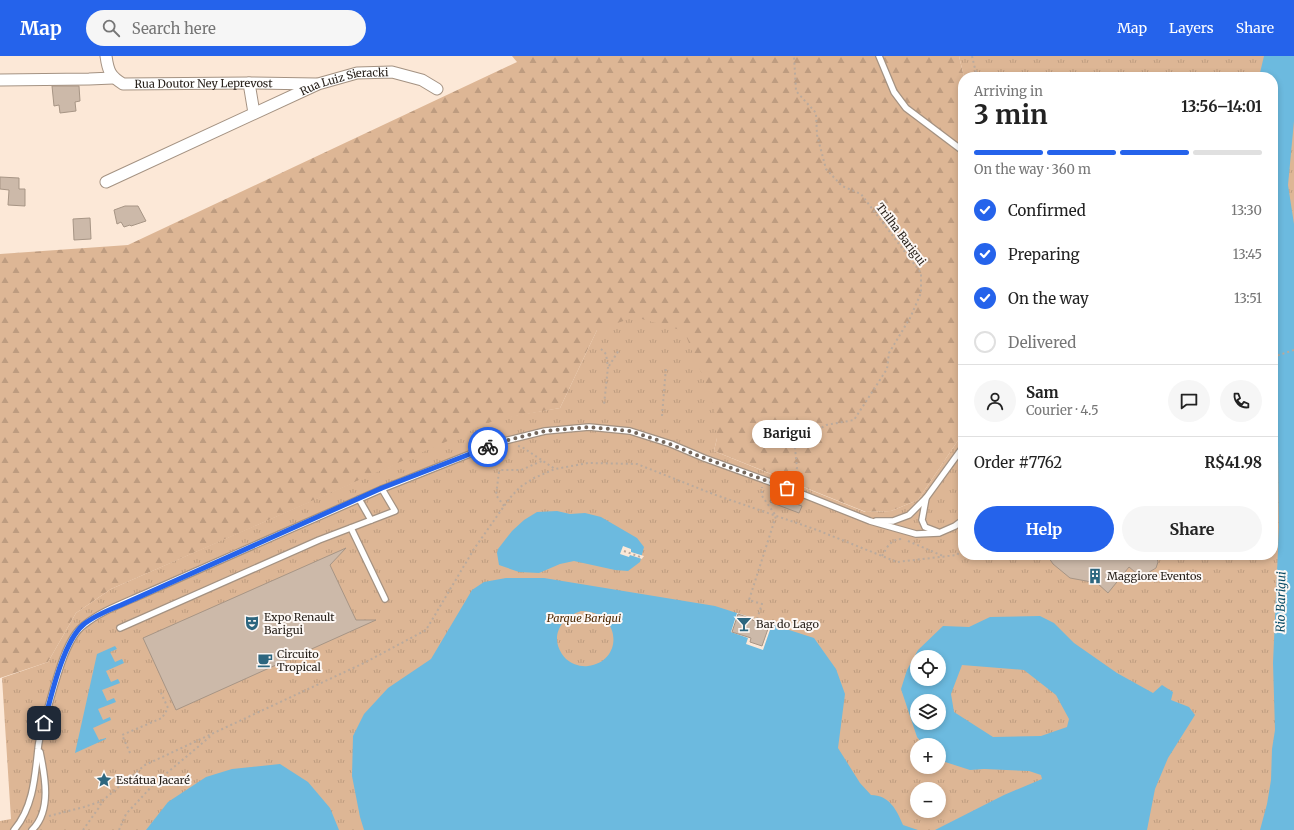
<!DOCTYPE html>
<meta charset="utf-8">
<style>
body{margin:0;font-family:Merriweather,serif;background:#f6f6f6;color:#222;height:100vh;display:flex;flex-direction:column;font-size:15px;white-space:nowrap}
*{box-sizing:border-box;margin:0}
p{font-size:13px;color:#767676}
.icon{flex:none;width:22px;height:22px;fill:none;stroke:currentColor;stroke-width:2;stroke-linecap:round;stroke-linejoin:round}
.map{position:relative;flex:1;overflow:hidden}
.panel{position:absolute;left:958px;top:16px;width:320px;height:488px;display:flex;flex-direction:column;background:#fff;border-radius:16px;box-shadow:0 2px 6px #0003}
.panel>*{flex:none}
.controls{position:absolute;left:910px;top:594px;display:grid;gap:8px}
.controls a{display:grid;place-items:center;width:36px;height:36px;border-radius:50%;background:#fff;box-shadow:0 2px 6px #0003;font-size:20px}
.pin{position:absolute;display:grid;place-items:center;width:34px;height:34px;color:#fff;margin:-17px;border-radius:8px;box-shadow:0 2px 6px #0006}
.courier{position:absolute;display:grid;place-items:center;width:40px;height:40px;margin:-20px;border:3px solid #2563eb;border-radius:50%;background:#fff;color:#222;box-shadow:0 1px 5px #0007}
.bubble{position:absolute;height:28px;border-radius:14px;background:#fff;box-shadow:0 2px 6px #0003;font-size:13px;font-weight:700;line-height:28px;text-align:center}
.head em{font-style:normal;font-weight:700}
.head div{display:flex;flex-direction:column-reverse}
.head{display:flex;align-items:center;justify-content:space-between;height:68px;padding:0 16px}
h1{font-size:26px;font-weight:700;line-height:30px}
.bar{display:grid;grid-template-columns:repeat(4,1fr);gap:6px 4px;align-content:center;height:48px;padding:0 16px}
.bar i{height:5px;border-radius:3px;background:#e0e0e0}
.bar .on{background:#2563eb}
.bar p{grid-column:span 4}
.line{display:flex;align-items:center;gap:10px;padding:0 16px;border-top:1px solid #e0e0e0}
.line div{flex:1}
.round{display:grid;place-items:center;flex:none;width:42px;height:42px;border-radius:21px;background:#f6f6f6}
ol{padding:0 16px;list-style:none}
li{display:flex;align-items:center;gap:12px;height:44px}
li p{margin-inline-start:auto}
li .icon{padding:4px;border-radius:50%;background:#2563eb;color:#fff;stroke-width:4}
li:last-child{color:#767676}
li i{width:22px;height:22px;border:2px solid #e0e0e0;border-radius:50%}
.primary-button{display:flex;gap:8px;margin-top:auto;padding:8px 16px}
.primary-button a{flex:1;height:46px;border-radius:24px;background:#2563eb;color:#fff;font-size:16px;font-weight:700;line-height:46px;text-align:center}
.primary-button a+a{background:#f6f6f6;color:#222}
header{display:flex;align-items:center;gap:24px;box-sizing:border-box;height:56px;padding:0 20px;background:#2563eb;color:#fff}
header strong{font-size:19px}
nav{display:flex;gap:22px;margin-inline-start:auto;font-size:14px}
.search{width:280px;height:36px;background:#f6f6f6;display:flex;align-items:center;gap:10px;box-sizing:border-box;padding:0 14px;border-radius:22px;color:#767676;font-size:15px}
.map>svg:first-child{display:block}
</style>
<header>
<strong>Map</strong>
<div class="search"><svg class="icon" aria-label="search" viewBox="0 0 24 24"><circle cx="10" cy="10" r="6"/><path d="M15 15l6 6"/></svg>Search here</div>
<nav><a>Map</a><a>Layers</a><a>Share</a></nav>
</header>
<div class="map">
<svg width="1294" height="774" viewBox="0 0 1294 774">
<defs>
<pattern id="forest-firs" width="22" height="20" patternUnits="userSpaceOnUse"><rect width="22" height="20" fill="#ddb695"/><path d="M5 1l3.5 6h-7zM16 11l3.5 6h-7z" fill="#be9c80"/></pattern>
<pattern id="park-tufts" width="24" height="20" patternUnits="userSpaceOnUse"><rect width="24" height="20" fill="#ddb695"/><path d="M3 7l-1-3M5 7V3M7 7l1-3M15 17l-1-3M17 17v-4M19 17l1-3" fill="none" stroke="#be9c80"/></pattern>
</defs>
<rect width="100%" height="100%" fill="#fce8d7"/>
<polygon fill="url(#forest-firs)" points="512,0 959,0 964,21 963,377 918,444 891,455 866,456 714,395 717,382 597,274 560,352 500,363 111,533 76,557 48,606 0,622 0,198 128,189 517,6"/>
<path fill="url(#park-tufts)" fill-rule="evenodd" d="M959,0h335v774h-1294v-9l11,-2 -9,-141 46,-16 28,-49 35,-24 389,-171 60,-10 37,-78 38,-13 49,14 19,46 11,30 3,31 -3,13 151,61 26,-1 27,-11 45,-67v122h310v-478h-309zM917,601h22v22h-22zM917,645h22v22h-22zM917,689h22v22h-22zM917,733h22v22h-22z"/>
<g fill="#6cbadf" fill-rule="evenodd">
<polygon points="1264,0 1294,0 1294,65 1288,129 1294,168 1294,774 1260,774 1267,748 1271,724 1272,693 1275,674 1273,607 1279,471 1278,386 1273,330 1273,21 1259,21"/>
<polygon points="557,455 570,458 585,457 601,461 637,482 644,491 640,506 628,515 615,514 574,505 560,508 539,517 519,516 499,509 497,497 498,493 512,475 524,464 537,456"/>
<path d="M506,522h38l171,28 99,32 22,31 9,25 -7,54 22,35 11,12c18,0 26,15 32,30l15,5h-554l-4,-13 -8,-41 1,-40 11,-22 24,-26 43,-29 41,-69 12,-8zM581,555c41,0 43,51 7,55 -8,1 -16,-2 -22,-7 -18,-19 -7,-41 15,-48z"/>
<path d="M1040,560l14,7 20,20 43,30 36,20 9,-8 11,7 -2,8 18,7 6,8 -27,43 -13,31 -8,41h-212l69,-35 38,-16 -1,-4 -12,-4 -45,-2 -14,1 -31,-10v-15h-15l-7,-8 -16,-48 6,-19 11,-20 25,-24 26,1 21,-10zM917,601h22v22h-22zM962,609l62,5 32,25 13,24 -2,8 -26,9 -48,1 -39,-25 -3,-18zM917,645h22v22h-22z"/>
<polygon points="115,590 117,593 110,596 115,606 122,603 124,607 106,615 111,626 118,623 120,627 102,634 107,645 114,642 116,646 98,653 103,664 110,661 111,664 93,672 99,684 106,682 106,683 75,697 97,598"/>
<polygon points="280,708 308,726 330,752 339,774 146,774 168,746 206,721 232,713"/>
</g>
<g fill="#fce8d7">
<polygon points="623,490 631,493 631,496 644,500 642,503 630,499 629,501 620,498"/>
<polygon points="737,557 772,568 763,594 746,588 748,582 731,576"/>
</g>
<g fill="#ccb9a9" stroke="#a79585">
<polygon points="52,30 79,30 80,45 75,46 76,55 60,57 59,49 54,50"/>
<polygon points="0,121 19,122 19,133 25,133 25,150 8,149 9,134 0,133"/>
<polygon points="125,150 138,150 146,165 131,170 130,169 124,171 121,166 117,168 114,154"/>
<polygon points="90,162 91,183 74,184 73,163"/>
<polygon points="784,436 799,441 796,448 802,450 799,457 770,446 773,437 783,441"/>
<polygon points="346,492 330,509 356,564 376,564 176,654 143,582"/>
<polygon points="1047,499 1156,499 1158,506 1156,512 1146,518 1135,516 1129,511 1108,537 1097,527 1070,522 1053,508"/>
<polygon points="738,558 752,563 752,564 769,570 762,590 750,586 751,582 732,576"/>
</g>
<g fill="none" stroke-linecap="round" stroke-linejoin="round">
<g stroke="#a49282" stroke-width="8">
<g id="service">
<polyline points="879,0 894,36 906,52 963,95"/>
<polyline points="926,442 922,464 925,471 938,476"/>
<polyline points="359,443 371,464"/>
<polyline points="876,465 893,465 909,459 926,442 963,391"/>
<polyline points="351,472 385,543"/>
<polyline points="120,572 319,484 395,455 382,433"/>
<path d="M14,774c19,-22 21,-53 24,-81 1,-13 6,-26 9,-38 7,-23 18,-73 37,-86 17,-14 40,-22 60,-31l238,-105 118,-47 45,-11 44,-4 41,4 41,13 33,14 83,30 83,33 46,13 23,-1 16,-7 8,-6"/>
<path d="M32,774c20,-19 13,-54 8,-78"/>
</g>
</g>
<g stroke="#a49282" stroke-width="13">
<g id="minor">
<path id="s1" d="M106,0c2,15 4,20 17,28l126,-1 67,1"/>
<polyline points="0,24 89,23 113,22"/>
<polyline points="249,27 254,57"/>
<path id="s2" d="M106,126l212,-98 39,-11 35,-1 30,8 15,9"/>
</g>
</g>
<g stroke="#baaa9d" stroke-width="2" stroke-dasharray="2 3" stroke-linecap="butt">
<polyline points="972,0 977,21"/>
<polyline points="601,293 606,298 608,311 604,349"/>
<polyline points="1273,301 1294,294"/>
<polyline points="609,310 619,294"/>
<polyline points="662,360 666,311"/>
<polyline points="518,390 522,391 555,413"/>
<polyline points="789,426 797,412 795,392 809,379 826,369 854,364 887,313 889,297 910,262 921,237 921,217 861,138 842,130 826,113 817,79 816,57 796,35 794,0"/>
<polyline points="504,450 496,439 499,416 501,414 521,414 542,405"/>
<polyline points="908,485 943,500"/>
<polyline points="624,495 643,502"/>
<path d="M882,500c5,-9 9,-17 20,-17"/>
<polyline points="757,563 762,548 749,544 776,460 762,440 762,431"/>
<polyline points="130,697 122,679 162,662 168,652 161,637"/>
<polyline points="49,760 84,751 102,745"/>
<polyline points="83,774 100,750 102,745 145,709 364,607 426,574 474,493 509,443 520,431 534,422 555,413 588,407 637,408 713,438 817,474 897,506 957,499 963,491"/>
<polyline points="119,774 126,758 155,727 212,679"/>
</g>
<use href="#service" stroke="#fff" stroke-width="5.5"/>
<use href="#minor" stroke="#fff" stroke-width="11"/>
</g>
<g fill="none" stroke-linecap="round" stroke-linejoin="round">
<polyline stroke="#73675d" stroke-width="4" stroke-dasharray="0 7.2" points="488,391 500,386 545,375 589,371 630,375 670,388 704,402 787,432"/>
<path stroke="#2563eb" stroke-width="5" d="M44,667c7,-26 19,-81 39,-98 8,-7 28,-16 38,-20l261,-117 106,-41"/>
</g>
<defs>
<g id="building-bare" transform="scale(1.2)"><path d="M-4-6H4V6H1V3H-1V6H-4ZM-2.5-4.3h1.7v1.8h-1.7ZM.8-4.3h1.7v1.8H.8ZM-2.5-1h1.7V.8h-1.7ZM.8-1h1.7V.8H.8Z" fill="#2d667f" stroke="#fdf8f5" stroke-width="2.5" paint-order="stroke"/></g>
<g id="theatre-bare" transform="scale(1.2)"><path d="M-5-5.5Q0-4 5-5.5V0Q5 5 0 6Q-5 5-5 0ZM-3.3-2.5H-1v1.5H-3.3ZM1-2.5H3.3v1.5H1ZM-2.8 1Q0 5.5 2.8 1Z" fill="#2d667f" stroke="#fdf8f5" stroke-width="2.5" paint-order="stroke"/></g>
<g id="bar-bare" transform="scale(1.2)"><path d="M-6-5H6L.8 .8V4.5H3.5V6h-7V4.5H-.8V.8Z" fill="#2d667f" stroke="#fdf8f5" stroke-width="2.5" paint-order="stroke"/></g>
<g id="cafe-bare" transform="scale(1.2)"><path d="M-5.5-4.5H6V0H3Q3 3.5 0 3.5H-2.5Q-5.5 3.5-5.5 0ZM3-3.2v2h1.7v-2ZM-6 4.5H4V6H-6Z" fill="#2d667f" stroke="#fdf8f5" stroke-width="2.5" paint-order="stroke"/></g>
<g id="sight-bare" transform="scale(1.2)"><path d="M0-6L1.8-2.2L6-1.7L2.9 1.2L3.7 5.4L0 3.3L-3.7 5.4L-2.9 1.2L-6-1.7L-1.8-2.2Z" fill="#2d667f" stroke="#fdf8f5" stroke-width="2.5" paint-order="stroke"/></g>
</defs>
<g fill-rule="evenodd">
<use href="#building-bare" x="1095" y="520"/>
<use href="#theatre-bare" x="252" y="567"/>
<use href="#bar-bare" x="744" y="568"/>
<use href="#cafe-bare" x="265" y="604"/>
<use href="#sight-bare" x="104" y="724"/>
</g>
<g text-anchor="middle" stroke-width="4" stroke-linejoin="round" paint-order="stroke">
<g font-size="11" fill="#29221c" stroke="#fdf8f5">
<text dy="4" stroke="none"><textPath href="#s2" startOffset="260">Rua Luiz Sieracki</textPath></text>
<text dy="4" stroke="none"><textPath href="#s1" startOffset="115">Rua Doutor Ney Leprevost</textPath></text>
<text transform="translate(901 178) rotate(53)" y="4">Trilha Barigui</text>
</g>
<g font-size="11" fill="#29221c" stroke="#fdf8f5" text-anchor="start">
<text x="1107" y="524">Maggiore Eventos</text>
<text x="264" y="565">Expo Renault<tspan x="264" dy="13">Barigui</tspan></text>
<text x="756" y="572">Bar do Lago</text>
<text x="277" y="602">Circuito<tspan x="277" dy="13">Tropical</tspan></text>
<text x="116" y="728">Estátua Jacaré</text>
</g>
<g font-size="11" font-style="italic" fill="#4c2700" stroke="#fdf8f5">
<text x="584" y="566">Parque Barigui</text>
</g>
<g font-size="12" font-style="italic" fill="#084b65" stroke="#fdf8f5">
<text transform="translate(1281 546) rotate(-89)" y="4">Rio Barigui</text>
</g>
</g>
</svg>
<div class="controls">
<a><svg class="icon" aria-label="locate" viewBox="0 0 24 24"><circle cx="12" cy="12" r="6"/><path d="M12 2v4M12 18v4M2 12h4M18 12h4"/></svg></a>
<a><svg class="icon" aria-label="layers" viewBox="0 0 24 24"><path d="M12 4l9 5-9 5-9-5zM3 14l9 5 9-5"/></svg></a>
<a>+</a>
<a>−</a>
</div>
<div class="pin" style="left:787px;top:432px;background:#ea580c"><svg class="icon" aria-label="bag" viewBox="0 0 24 24"><path d="M5 8h14l-1 12H6zM9 8a3 3 0 0 1 6 0"/></svg></div>
<div class="pin" style="left:44px;top:667px;background:#1f2937"><svg class="icon" aria-label="home" viewBox="0 0 24 24"><path d="M3 11l9-7 9 7M6 9v11h12V9"/></svg></div>
<div class="courier" style="left:488px;top:391px"><svg class="icon" aria-label="bike" viewBox="0 0 24 24"><circle cx="6" cy="16" r="4"/><circle cx="18" cy="16" r="4"/><path d="M6 16l4-8h5l3 8M10 8l3 8H6M13 5h3"/></svg></div>
<div class="bubble" style="left:752px;top:364px;width:70px">Barigui</div>
<section class="panel">
<div class="head"><div><h1>3 min</h1><p>Arriving in</p></div><em>13:56–14:01</em></div>
<div class="bar"><i class="on"></i><i class="on"></i><i class="on"></i><i></i><p>On the way · 360 m</p></div>
<ol>
<li><svg class="icon" aria-label="check" viewBox="0 0 24 24"><path d="M5 12l5 5 9-10"/></svg>Confirmed<p>13:30</p></li>
<li><svg class="icon" aria-label="check" viewBox="0 0 24 24"><path d="M5 12l5 5 9-10"/></svg>Preparing<p>13:45</p></li>
<li><svg class="icon" aria-label="check" viewBox="0 0 24 24"><path d="M5 12l5 5 9-10"/></svg>On the way<p>13:51</p></li>
<li><i></i>Delivered</li>
</ol>
<div class="line" style="height:72px"><a class="round"><svg class="icon" aria-label="person" viewBox="0 0 24 24"><circle cx="12" cy="8" r="4"/><path d="M4 21q1-7 8-7t8 7"/></svg></a><div><b>Sam</b><p>Courier · 4.5</p></div><a class="round"><svg class="icon" aria-label="chat" viewBox="0 0 24 24"><path d="M4 5h16v11H9l-5 4z"/></svg></a><a class="round"><svg class="icon" aria-label="phone" viewBox="0 0 24 24"><path d="M5 4h4l2 5-3 2q2 4 5 5l2-3 5 2v4C11 20 4 13 5 4z"/></svg></a></div>
<div class="line" style="height:52px"><div>Order #7762</div><b>R$41.98</b></div>
<div class="primary-button"><a>Help</a><a>Share</a></div>
</section>
</div>
